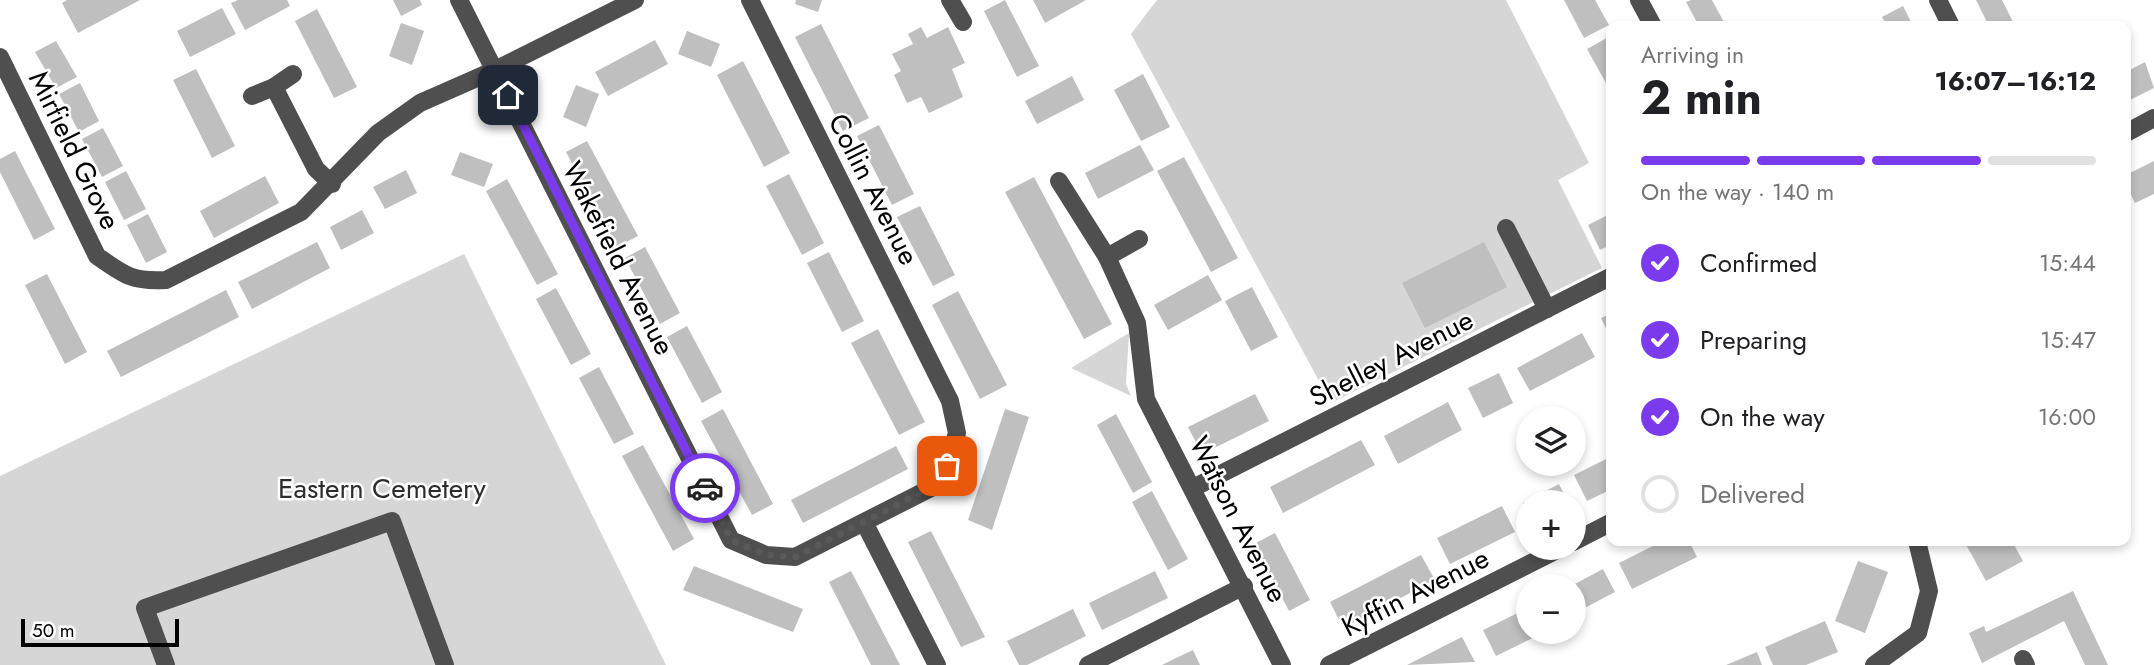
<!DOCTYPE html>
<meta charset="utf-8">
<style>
body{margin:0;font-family:Jost,sans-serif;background:#f6f6f6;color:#202124;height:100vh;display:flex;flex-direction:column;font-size:26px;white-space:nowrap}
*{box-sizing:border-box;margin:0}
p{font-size:23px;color:#757577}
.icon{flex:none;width:38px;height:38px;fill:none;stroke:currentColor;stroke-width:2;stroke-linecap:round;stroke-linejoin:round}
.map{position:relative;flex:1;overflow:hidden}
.side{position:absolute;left:1606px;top:21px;width:525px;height:525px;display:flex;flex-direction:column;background:#fff;border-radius:14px;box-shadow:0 4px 10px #0003}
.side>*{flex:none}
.buttons{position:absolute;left:1516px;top:406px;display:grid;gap:14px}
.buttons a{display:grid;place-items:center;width:70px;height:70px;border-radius:50%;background:#fff;box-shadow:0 4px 10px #0003;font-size:35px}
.scale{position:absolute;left:21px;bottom:18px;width:158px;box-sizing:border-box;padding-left:7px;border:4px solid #000;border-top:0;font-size:19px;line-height:24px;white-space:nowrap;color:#000;-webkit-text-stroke:5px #fff;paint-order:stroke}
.pin{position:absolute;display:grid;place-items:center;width:60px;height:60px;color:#fff;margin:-30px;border-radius:14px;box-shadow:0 4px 10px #0006}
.courier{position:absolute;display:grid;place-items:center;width:70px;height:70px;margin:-35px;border:5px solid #7c3aed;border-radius:50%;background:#fff;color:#222;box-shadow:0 2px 9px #0007}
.summary em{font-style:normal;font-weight:700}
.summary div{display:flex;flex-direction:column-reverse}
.summary{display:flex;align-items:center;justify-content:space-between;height:119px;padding:0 35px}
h1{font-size:46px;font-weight:700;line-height:52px}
.bar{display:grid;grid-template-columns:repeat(4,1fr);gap:10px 7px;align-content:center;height:84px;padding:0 35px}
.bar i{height:9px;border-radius:5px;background:#e0e0e0}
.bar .current{background:#7c3aed}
.bar p{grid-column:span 4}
ol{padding:0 35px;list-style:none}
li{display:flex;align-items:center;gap:21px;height:77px}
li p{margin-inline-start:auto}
li .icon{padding:7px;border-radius:50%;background:#7c3aed;color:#fff;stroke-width:4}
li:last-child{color:#757577}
li i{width:38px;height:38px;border:4px solid #e0e0e0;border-radius:50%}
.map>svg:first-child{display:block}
</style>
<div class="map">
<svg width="2154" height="665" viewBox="0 0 2154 665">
<rect width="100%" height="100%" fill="#fff"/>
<g fill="#d6d6d6">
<polygon points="1157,0 1506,0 1589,163 1558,180 1602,268 1331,403 1131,34"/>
<polygon points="464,254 666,665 0,665 0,476"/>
<polygon points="1129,333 1126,384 1131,396 1071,368"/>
</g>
<g fill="#bfbfbf">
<polygon points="67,0 140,0 78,33 62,3"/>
<polygon points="238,0 287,0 290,6 245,30 231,3"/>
<polygon points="393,0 420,0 422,5 401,16"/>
<polygon points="796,0 822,0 818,12 795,4"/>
<polygon points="1005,0 1039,66 1017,77 984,11"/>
<polygon points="1033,0 1086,0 1045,23"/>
<polygon points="1564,0 1595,0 1609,25 1584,38"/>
<polygon points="1691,0 1712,0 1726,26 1699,26 1686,2"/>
<polygon points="1976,0 2002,0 2015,26 1989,26"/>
<polygon points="1903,6 1913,26 1887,26 1882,17"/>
<polygon points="222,8 236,34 190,57 177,31"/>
<polygon points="317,9 357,87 334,98 295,21"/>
<polygon points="401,23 424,31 412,65 389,56"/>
<polygon points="821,24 869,118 843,131 795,37"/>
<polygon points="921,27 927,38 948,27 965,63 952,69 963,97 929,113 921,97 907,103 894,75 901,71 892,54 913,44 908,34"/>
<polygon points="687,31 720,44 711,67 678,54"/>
<polygon points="1612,35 1612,94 1587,49"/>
<polygon points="655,40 668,64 608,96 595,72"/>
<polygon points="56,41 77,77 56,88 35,52"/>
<polygon points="743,61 790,153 764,167 717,75"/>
<polygon points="2145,62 2154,88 2126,102 2126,72"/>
<polygon points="196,69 235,146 212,158 173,80"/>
<polygon points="1143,74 1170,127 1141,141 1114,90"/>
<polygon points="1072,76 1084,100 1037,124 1025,101"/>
<polygon points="80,83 99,121 79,132 59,94"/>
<polygon points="576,85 599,94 586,127 563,117"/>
<polygon points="879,125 914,194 892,205 857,136"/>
<polygon points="103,128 123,166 102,177 82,139"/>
<polygon points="587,141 638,236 617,247 566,152"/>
<polygon points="1140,145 1154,170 1098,199 1085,173"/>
<polygon points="15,151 55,229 34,240 0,172 0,159"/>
<polygon points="460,152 493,164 484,187 451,175"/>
<polygon points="1184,157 1238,258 1211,272 1157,171"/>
<polygon points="2154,161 2154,194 2135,203 2126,185 2126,175"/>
<polygon points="406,170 417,193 385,209 373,187"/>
<polygon points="126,171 146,209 124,220 105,182"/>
<polygon points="789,174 824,243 802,255 766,186"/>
<polygon points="265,176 279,203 214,238 200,211"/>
<polygon points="1034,177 1112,324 1084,339 1005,192"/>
<polygon points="507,179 558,274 537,285 486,191"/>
<polygon points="920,206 955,275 933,286 897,217"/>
<polygon points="362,210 374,233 341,250 330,227"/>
<polygon points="1612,213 1612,244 1600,250 1588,225"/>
<polygon points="148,214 167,252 146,263 127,225"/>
<polygon points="317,242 330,268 252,309 238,282"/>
<polygon points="1484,242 1507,287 1425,328 1402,283"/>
<polygon points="645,247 680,313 660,324 625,258"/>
<polygon points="829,252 864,321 842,332 807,263"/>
<polygon points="47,274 87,352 65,364 25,285"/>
<polygon points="1208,275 1222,300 1168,330 1154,305"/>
<polygon points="1252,287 1278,337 1251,351 1225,301"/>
<polygon points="556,288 591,354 571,365 536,299"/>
<polygon points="226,290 239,317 121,377 107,351"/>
<polygon points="958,291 1007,385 980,399 932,305"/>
<polygon points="1612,313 1612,341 1601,318"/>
<polygon points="687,326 722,392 702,403 667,337"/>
<polygon points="878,329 925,422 899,435 851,343"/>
<polygon points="1582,333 1595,357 1530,391 1517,368"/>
<polygon points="599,367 634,434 614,444 579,378"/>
<polygon points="1499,373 1513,403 1483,418 1468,388"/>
<polygon points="1255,394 1269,421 1202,454 1188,427"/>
<polygon points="1448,402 1462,430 1398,464 1384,436"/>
<polygon points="723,409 773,504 752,515 701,421"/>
<polygon points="1005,409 1029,417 992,530 968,520"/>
<polygon points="1116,414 1152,482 1133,493 1097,425"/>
<polygon points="1361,440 1375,465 1283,513 1270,487"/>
<polygon points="643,445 694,539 673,551 622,456"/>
<polygon points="896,446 908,469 803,523 791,500"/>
<polygon points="1612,456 1612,489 1587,501 1574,475"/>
<polygon points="1559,484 1568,502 1528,502 1528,512 1523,503"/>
<polygon points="1152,491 1188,559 1168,570 1132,502"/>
<polygon points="1502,506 1515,532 1450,564 1437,538"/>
<polygon points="931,531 985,637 961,647 908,542"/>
<polygon points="1275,533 1310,600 1289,611 1254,544"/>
<polygon points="1663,541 1689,541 1697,557 1632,589 1619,563"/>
<polygon points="1964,541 2012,541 2023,561 1986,581"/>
<polygon points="1421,555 1435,580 1343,628 1330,602"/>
<polygon points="1858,561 1888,572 1865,633 1835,621"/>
<polygon points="694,566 803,609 793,632 683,590"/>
<polygon points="1603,569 1615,592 1579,611 1573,600 1573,585"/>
<polygon points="851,571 860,588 900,665 871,665 829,582"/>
<polygon points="1155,571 1168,598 1102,630 1089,603"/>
<polygon points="2073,591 2108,665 2085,665 2064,621 1982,663 1969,633 1984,626 1986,632"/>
<polygon points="1528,608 1528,632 1545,632 1496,656 1483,630"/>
<polygon points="1073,609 1086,636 1027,665 1019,665 1007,641"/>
<polygon points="1825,621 1838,652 1806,665 1773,665 1765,647"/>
<polygon points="1462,637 1475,662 1407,665 1446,645"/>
<polygon points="1193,650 1200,665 1162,665 1176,658"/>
<polygon points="1757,652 1762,665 1726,665"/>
</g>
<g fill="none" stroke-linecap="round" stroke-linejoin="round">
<g stroke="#4f4f4f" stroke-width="18">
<polyline points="459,0 731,540 766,555 795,557 931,488 947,466 957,433 950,401 750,0"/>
<polyline points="950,0 963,22"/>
<polyline points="1639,0 1653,26"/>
<polyline points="1938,0 1951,26"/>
<path d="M0,57l97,199c27,19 35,26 69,24l135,-68 77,-79 42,-30 75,-33 140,-70"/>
<polyline points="274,87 316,169 332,184"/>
<polyline points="252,96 274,87 293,74"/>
<polyline points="2126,133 2154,118"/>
<polyline points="1059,181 1107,257 1137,323 1146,399 1282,665"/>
<polyline points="1506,228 1547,309"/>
<polyline points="1107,257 1139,239"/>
<polyline points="1193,488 1612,276"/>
<polyline points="865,524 937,665"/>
<polyline points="1573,542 1612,522"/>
<polyline points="2023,659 2026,665"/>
<polyline points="166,665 145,608 392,521 445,665"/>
<polyline points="1088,665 1244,586"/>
<polyline points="1329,665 1561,548"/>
<polyline points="1874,665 1918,633 1929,591 1917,541"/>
</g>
</g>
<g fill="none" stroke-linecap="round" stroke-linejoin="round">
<polyline stroke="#595959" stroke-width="7" stroke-dasharray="0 12.6" points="705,488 731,540 766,555 795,557 930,488 947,466"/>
<polyline stroke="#7c3aed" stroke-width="9" points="508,95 705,488"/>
</g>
<g text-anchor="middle" stroke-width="5" stroke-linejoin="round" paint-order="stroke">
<g font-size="28" fill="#000" stroke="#fff">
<text transform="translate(75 150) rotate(64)" y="10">Mirfield Grove</text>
<text transform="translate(874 189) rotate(63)" y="10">Collin Avenue</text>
<text transform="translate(619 258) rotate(63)" y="10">Wakefield Avenue</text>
<text transform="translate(1391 358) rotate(-27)" y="10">Shelley Avenue</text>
<text transform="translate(1239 519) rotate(63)" y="10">Watson Avenue</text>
<text transform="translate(1415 592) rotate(-27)" y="10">Kyffin Avenue</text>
</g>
<g font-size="28" fill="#2d2d2d" stroke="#fff">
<text x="382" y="498">Eastern Cemetery</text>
</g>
</g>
</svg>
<div class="buttons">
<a><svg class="icon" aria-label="layers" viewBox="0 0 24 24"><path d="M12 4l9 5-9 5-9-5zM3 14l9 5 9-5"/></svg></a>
<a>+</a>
<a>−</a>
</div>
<div class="scale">50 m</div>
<div class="pin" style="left:947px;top:466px;background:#ea580c"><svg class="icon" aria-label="bag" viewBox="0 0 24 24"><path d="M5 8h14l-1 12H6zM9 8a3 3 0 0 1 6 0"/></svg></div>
<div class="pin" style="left:508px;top:95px;background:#1f2937"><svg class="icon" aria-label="home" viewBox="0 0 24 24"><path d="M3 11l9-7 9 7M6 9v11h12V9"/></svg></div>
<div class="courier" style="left:705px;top:488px"><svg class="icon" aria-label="car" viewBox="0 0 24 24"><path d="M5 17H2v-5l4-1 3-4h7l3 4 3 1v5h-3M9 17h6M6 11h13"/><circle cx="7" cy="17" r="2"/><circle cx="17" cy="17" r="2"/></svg></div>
<section class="side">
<div class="summary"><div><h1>2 min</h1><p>Arriving in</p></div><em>16:07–16:12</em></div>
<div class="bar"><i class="current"></i><i class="current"></i><i class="current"></i><i></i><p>On the way · 140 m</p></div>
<ol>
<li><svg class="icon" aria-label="check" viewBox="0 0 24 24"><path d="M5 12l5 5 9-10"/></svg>Confirmed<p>15:44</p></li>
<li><svg class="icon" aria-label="check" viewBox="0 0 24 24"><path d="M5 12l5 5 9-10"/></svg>Preparing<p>15:47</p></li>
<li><svg class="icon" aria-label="check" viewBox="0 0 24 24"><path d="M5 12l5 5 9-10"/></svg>On the way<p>16:00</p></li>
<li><i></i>Delivered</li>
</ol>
</section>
</div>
